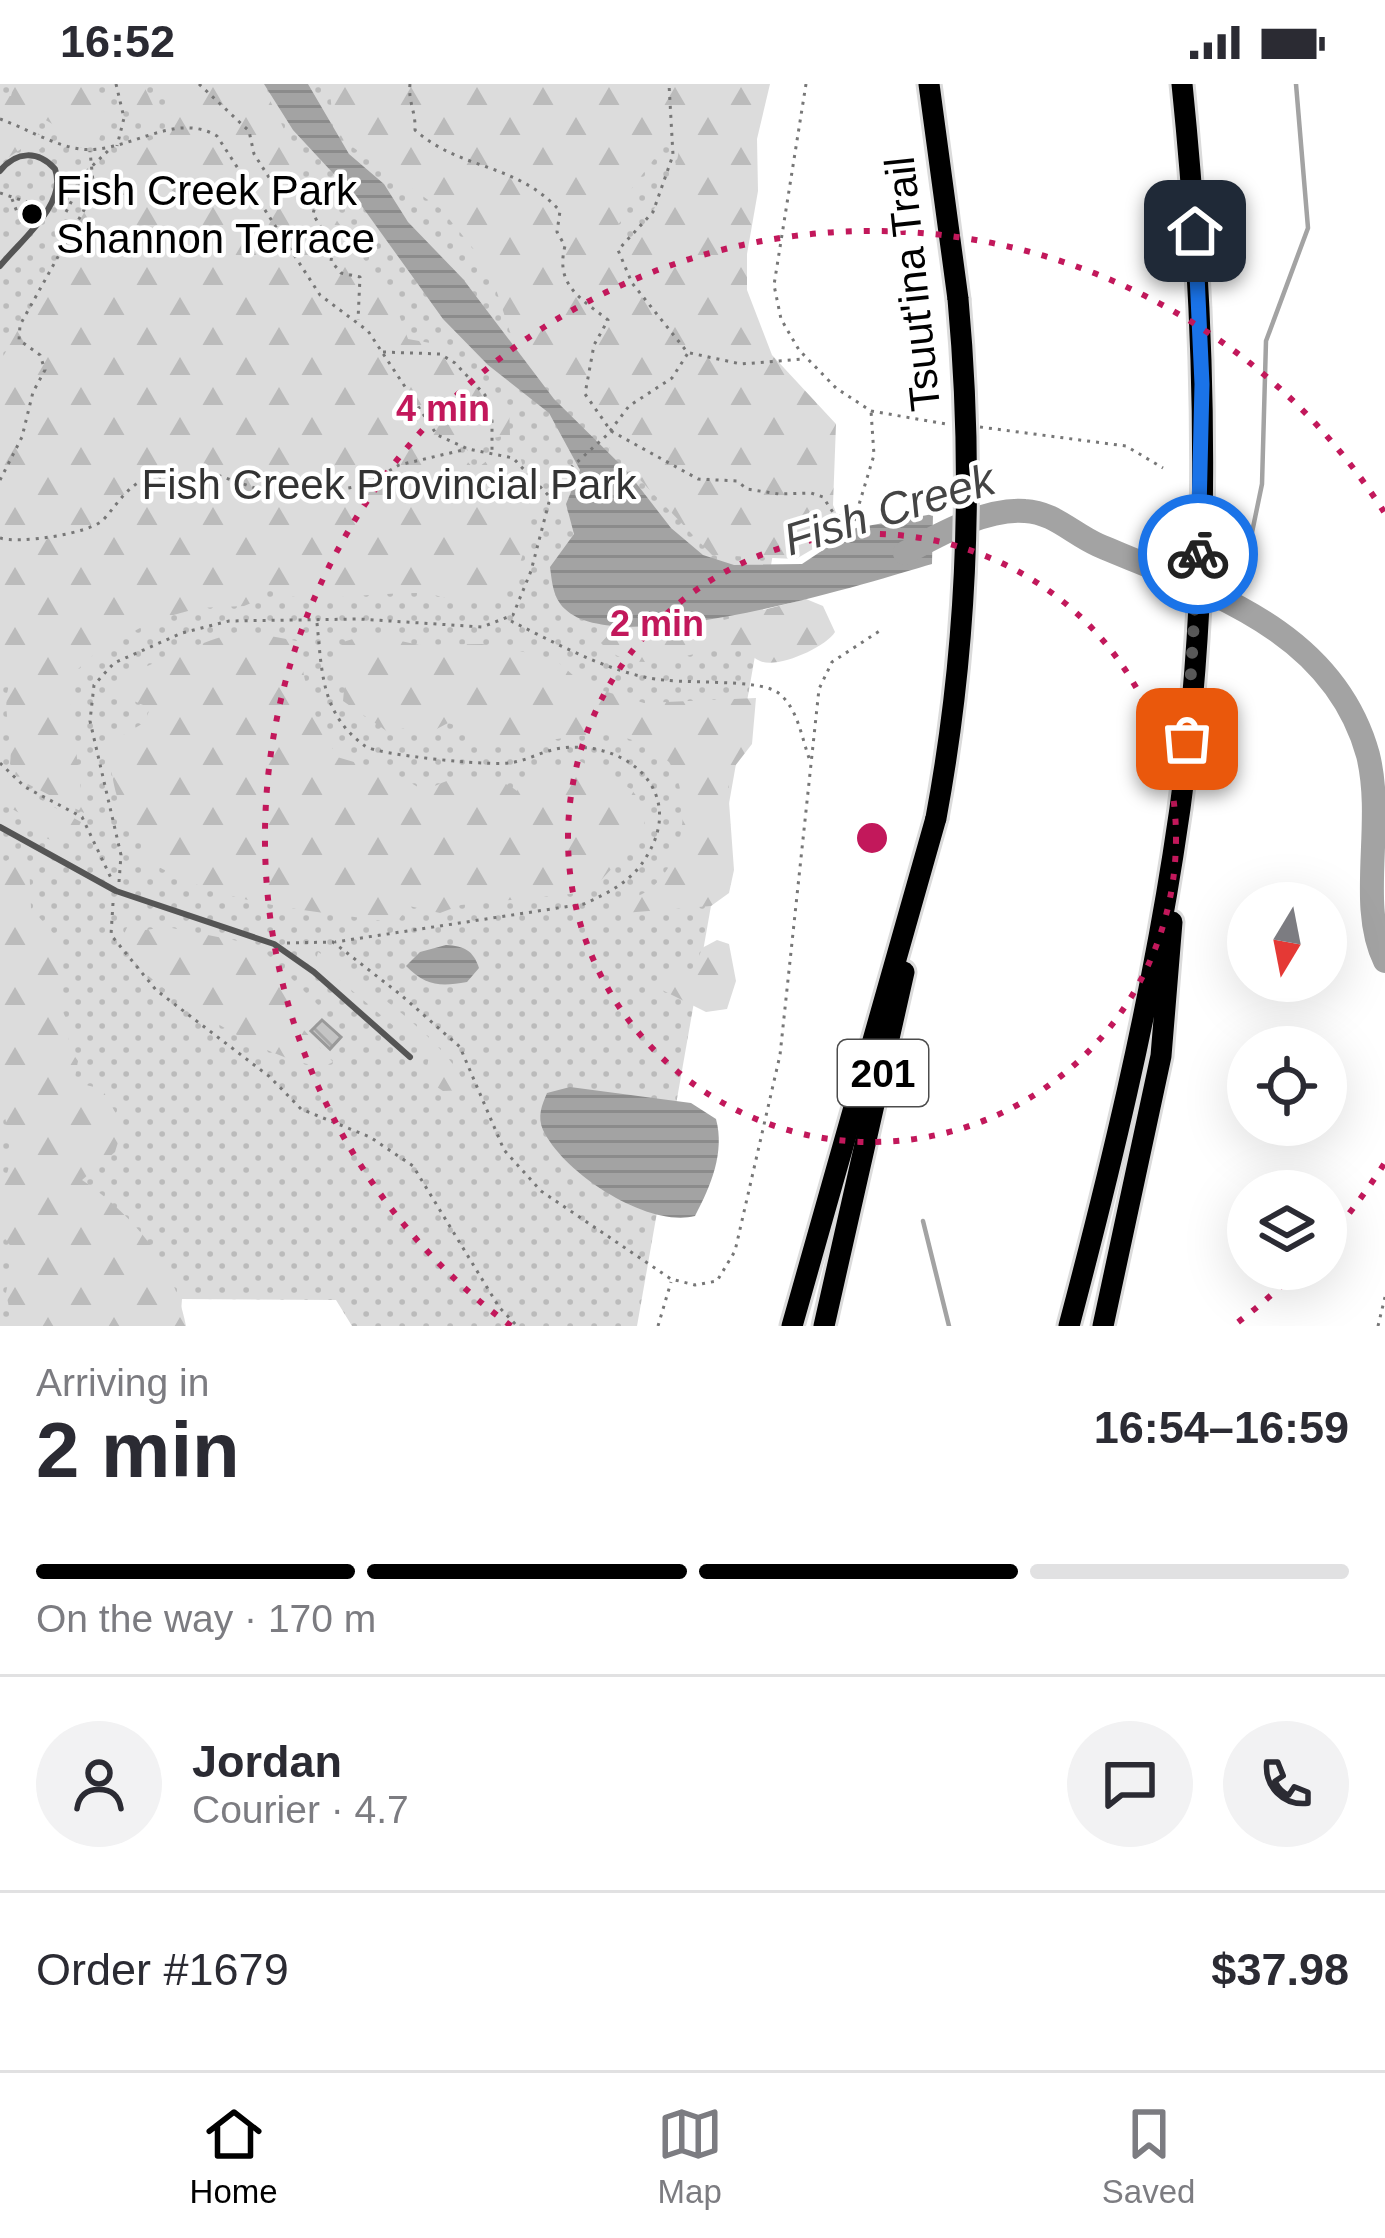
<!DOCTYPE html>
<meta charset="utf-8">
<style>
body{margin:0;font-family:Arial,sans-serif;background:#f2f2f3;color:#2b2b33;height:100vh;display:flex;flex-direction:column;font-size:45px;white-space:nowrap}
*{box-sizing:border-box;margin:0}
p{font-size:39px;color:#7c7c81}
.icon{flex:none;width:66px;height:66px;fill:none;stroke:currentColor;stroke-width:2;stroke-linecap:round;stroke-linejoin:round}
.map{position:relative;height:1242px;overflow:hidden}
.drawer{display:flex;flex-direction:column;background:#fff;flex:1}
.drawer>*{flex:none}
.needle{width:78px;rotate:190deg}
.fabs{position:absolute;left:1227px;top:798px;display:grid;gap:24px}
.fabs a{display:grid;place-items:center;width:120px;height:120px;border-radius:50%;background:#fff;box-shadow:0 12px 48px #0002;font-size:60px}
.pin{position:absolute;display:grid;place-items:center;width:102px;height:102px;color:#fff;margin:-51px;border-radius:24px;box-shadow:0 6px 18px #0006}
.courier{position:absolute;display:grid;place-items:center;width:120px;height:120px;margin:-60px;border:9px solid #1a73e8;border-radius:50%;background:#fff;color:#222;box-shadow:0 3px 15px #0007}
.head em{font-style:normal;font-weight:600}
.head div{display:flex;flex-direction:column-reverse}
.head{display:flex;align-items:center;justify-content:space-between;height:204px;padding:0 36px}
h1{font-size:78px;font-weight:600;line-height:90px}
.bar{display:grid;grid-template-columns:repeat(4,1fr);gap:18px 12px;align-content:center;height:144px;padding:0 36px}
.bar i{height:15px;border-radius:9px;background:#e1e1e2}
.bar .current{background:#000}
.bar p{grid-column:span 4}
.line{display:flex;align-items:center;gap:30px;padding:0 36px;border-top:3px solid #e1e1e2}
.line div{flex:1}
.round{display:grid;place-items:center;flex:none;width:126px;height:126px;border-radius:63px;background:#f2f2f3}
.status{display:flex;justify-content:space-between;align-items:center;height:84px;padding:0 60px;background:#fff;direction:ltr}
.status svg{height:33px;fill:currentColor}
.tab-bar{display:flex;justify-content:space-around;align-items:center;height:168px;border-top:3px solid #e1e1e2;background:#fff;font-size:33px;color:#7c7c81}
.tab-bar a{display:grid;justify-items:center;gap:6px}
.tab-bar .current{color:#000}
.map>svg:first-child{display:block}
</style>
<div class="status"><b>16:52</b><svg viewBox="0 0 49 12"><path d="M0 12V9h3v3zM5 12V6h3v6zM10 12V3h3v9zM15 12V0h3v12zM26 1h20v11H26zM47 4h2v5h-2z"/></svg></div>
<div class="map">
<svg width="1385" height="1242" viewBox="0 0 1385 1242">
<defs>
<pattern id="green-dots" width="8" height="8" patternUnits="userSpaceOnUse" patternTransform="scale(3)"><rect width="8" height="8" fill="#dcdcdc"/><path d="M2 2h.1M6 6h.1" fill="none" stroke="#bbb" stroke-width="1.8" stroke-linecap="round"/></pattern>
<pattern id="forest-firs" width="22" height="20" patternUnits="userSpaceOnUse" patternTransform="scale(3)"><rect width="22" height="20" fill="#dcdcdc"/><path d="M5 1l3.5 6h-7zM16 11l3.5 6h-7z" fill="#bbb"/></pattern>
<pattern id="water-rules" width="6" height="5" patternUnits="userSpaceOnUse" patternTransform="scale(3)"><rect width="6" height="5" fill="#a3a3a3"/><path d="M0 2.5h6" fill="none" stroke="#8b8b8b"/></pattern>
<pattern id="building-back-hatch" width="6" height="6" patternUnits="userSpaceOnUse" patternTransform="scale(3)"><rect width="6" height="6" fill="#c4c4c4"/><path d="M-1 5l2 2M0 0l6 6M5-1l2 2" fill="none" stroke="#a7a7a7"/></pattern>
</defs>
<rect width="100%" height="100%" fill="#fff"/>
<path fill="url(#green-dots)" d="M0,0h768c-13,53 -46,215 -15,260 11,17 34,31 49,45l-165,937h-285l-16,-26 -154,-1 -2,27h-180z"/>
<g fill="url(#forest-firs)" fill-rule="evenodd">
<polygon points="14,0 83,0 108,32 96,63 70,64 62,56 63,46 35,30 28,37 46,58 40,65 21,65 0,79 0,10 11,12"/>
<polygon points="107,0 143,0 160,36 159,47"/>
<path d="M162,0h100l38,78 -3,25 34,25 64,92 13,35 39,7 22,27 40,33 1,29 -47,8 -5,8 17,19 22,-17 22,1c15,40 18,134 -39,146 -24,5 -41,-7 -64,-7 -41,0 -80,7 -121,4 -9,-1 -17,-8 -25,-10l-9,12 -17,7 -45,2 -44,12 -56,30 -22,20 -7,33 14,110 -60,-31 -14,-18c4,-30 -10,-54 0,-82l-10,-11v-309l116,-206 59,-27z"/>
<path d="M329,0h441l-13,55 1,52 -11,63v36l25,65 64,69 -3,81 6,15 -4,16 -39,23 -84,-4 -178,-186 -24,-37 -21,-64 -48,-59 -97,-68 -11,-21zM669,55l10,8c0,25 -30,73 -47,93l-21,3 -1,-10 15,-16 5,-26z"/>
<path d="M806,515l17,7 12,26c-9,15 -57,37 -75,29 -10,-4 -13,-13 -25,-13 -42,-1 -99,35 -134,-5l11,-12 84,-4z"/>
<path d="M244,547l53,10 13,64 27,52 61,18 28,17c25,-19 66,-21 91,-1l11,-22 22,-2 15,7 13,-14 53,29 17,22 -8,27 -50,54 -129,13 -21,8 -31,-7 -13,17c-88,-14 -175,-16 -251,-64v-19c-25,-13 -39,-72 -33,-98l33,-20 5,-14 -44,-19c8,-12 119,-57 138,-58z"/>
<path d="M369,550l50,11 63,-1 42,8 33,9 27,24 60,18 112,-5 -4,46 -17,22 -7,22 6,82 -5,23 -18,13 -100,8 2,-9c12,-5 27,-8 37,-16 35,-28 43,-90 19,-127 -56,-50 -110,-16 -171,-16 -20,0 -32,-19 -50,-23l-19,10 -15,-7 -26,6 -45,-31 2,-21 -12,-18 10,-20z"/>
<polygon points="0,685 23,706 81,738 76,748 54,757 34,750 28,734 0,718"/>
<path d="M19,769l10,9 2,46 35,40 -11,47 15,32 -2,20 10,14 -4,21 28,7 21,37 -8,26 -33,28c51,35 92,83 104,146h-173l-7,-33 8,-42 -14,-20v-31l11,-41 -11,-81v-213z"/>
<path d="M130,837l15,9 22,-3 91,18 60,60 -15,24 30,33c-32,21 -167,-66 -193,-94 -8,-9 -11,-23 -16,-34z"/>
<polygon points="717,856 729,860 736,897 727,925 706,928 662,906 668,886 692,892 702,864"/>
<path d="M318,868c31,18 150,105 146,138l-21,1 -18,-12 4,-23 -113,-96z"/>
</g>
<g fill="url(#water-rules)">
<path d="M264,0h44l41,70 35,30 24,38 55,57 91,120 72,71 45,58 32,27 31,10 68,-1 54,-36 77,-14 -1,50c-68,20 -314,97 -367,45 -12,-11 -13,-27 -15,-42l24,-33 -8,-30 14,-34 -31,-57 -61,-48 -45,-46 -87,-121 -63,-68z"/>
<path d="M446,861c18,1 27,5 33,23l-12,14c-27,5 -41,4 -61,-16l14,-14z"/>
<path d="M570,1003l121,16 25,16c9,33 -5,67 -21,97 -47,12 -131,-42 -152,-86 -6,-14 -1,-25 4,-37z"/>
</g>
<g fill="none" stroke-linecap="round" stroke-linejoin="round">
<g stroke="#a3a3a3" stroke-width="4.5">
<polyline points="1237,521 1262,400 1266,257 1308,144 1296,0"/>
<polyline points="923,1137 949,1242"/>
</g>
<path stroke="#a3a3a3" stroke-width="24" d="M905,469c34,-18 80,-45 120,-42 28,1 48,23 73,34 107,46 235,83 270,210 17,69 -11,149 17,206"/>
</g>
<polygon fill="url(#building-back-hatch)" stroke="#999" stroke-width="3" points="322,936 341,953 330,965 311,947"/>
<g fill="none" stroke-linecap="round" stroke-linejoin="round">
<g stroke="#dbdbdb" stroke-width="27">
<g id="highway">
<polyline points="929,0 958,215"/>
<polyline points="792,1242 936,734"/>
<polyline points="824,1242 904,888"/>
<path d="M1069,1242c41,-155 79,-312 104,-471 41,-253 35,-516 9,-771"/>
<polyline points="1103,1242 1161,972 1172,838"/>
</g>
</g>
<g stroke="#777" stroke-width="3" stroke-dasharray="3 6" stroke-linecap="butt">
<polyline points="116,0 124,34 117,62"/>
<polyline points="199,0 249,47 254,70 270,95 310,101 317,114 313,130 333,164 331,177 341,189 360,193 358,236"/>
<path d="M410,0c-2,18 6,28 5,46 46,41 101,32 145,81l-3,21 8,14c-10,39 15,52 43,74l-14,25 -9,49 26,37 87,48 39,2 10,8 32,5 32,-1 12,4 11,17 20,7 20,-66 -3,-44"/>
<polyline points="806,0 774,201 781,235 799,266 836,304 871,327 946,340"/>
<path d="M0,35c25,9 53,26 80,30 46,6 94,-39 137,-13l103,159 48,36 69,104 31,14 45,9 35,37"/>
<polyline points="0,109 27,118"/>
<polyline points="12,115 17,128"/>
<polyline points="66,128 87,87 111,64"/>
<polyline points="383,268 440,270 455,279 485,311 492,337 492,367"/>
<polyline points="690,269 741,280 804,275"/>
<polyline points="980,343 1126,362 1163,384"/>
<polyline points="0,396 22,353 33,308 45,286 40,271 19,256 20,241 94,108 90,67"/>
<path d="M0,454c18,6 91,-4 104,-19 16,-18 24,-35 50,-44l34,11 32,-10 67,23 78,-14 34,-20 68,-16"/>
<path d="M511,537c42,21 92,48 138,57 33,7 106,0 128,14 20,14 24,43 32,66"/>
<path d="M317,539c5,49 4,91 48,123 12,9 124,20 144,17 18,-2 35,-13 53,-15 65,-8 123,43 86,106 -15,27 -38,38 -64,50l-249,38"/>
<polyline points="0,679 25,703 82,733 111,794"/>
<polyline points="119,798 121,771 90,637 94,601 114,579 182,549 229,537 359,535 482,543 513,531 531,487 554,399 607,351 629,322 672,294 688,269 632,199 618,166 653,128 673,71 669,0"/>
<polyline points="113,819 111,851 156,906 270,993 301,1025 370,1053 413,1082 499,1223 517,1242"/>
<polyline points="287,859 333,858 401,911 460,963 504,1066 541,1107 671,1195 695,1201 717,1197 735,1167 780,971 819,605 832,578 881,546"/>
<polyline points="658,1242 671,1198"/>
<polyline points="1378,1242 1385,1213"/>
</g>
<g stroke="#555" stroke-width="6">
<path d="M0,87c16,-20 38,-21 55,-2 13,35 -35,72 -55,97"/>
<polyline points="0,743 116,807 274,860 314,888 410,973"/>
</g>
<use href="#highway" stroke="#000" stroke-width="21"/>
<g stroke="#dbdbdb" stroke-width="27" stroke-linecap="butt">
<path id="highway-bridge" d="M936,734c32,-172 38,-344 22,-519"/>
</g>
<use href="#highway-bridge" stroke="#000" stroke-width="21"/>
</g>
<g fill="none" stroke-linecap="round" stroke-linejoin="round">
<polyline stroke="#595959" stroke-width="12" stroke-dasharray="0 21.6" points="1187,655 1198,470"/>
<polyline stroke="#1a73e8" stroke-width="15" points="1195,147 1202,300 1198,470"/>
</g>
<g fill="none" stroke="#c2185b" stroke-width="6" stroke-dasharray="6 12">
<circle cx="872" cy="754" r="304"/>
<path d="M1384 1080A607 607 0 0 1 1327 1156M1297 1187A607 607 0 0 1 1233 1242M511 1242A607 607 0 1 1 1384 428"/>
</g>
<circle fill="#000" stroke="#fff" stroke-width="4.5" cx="32" cy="130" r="12"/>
<g text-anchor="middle" stroke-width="9" stroke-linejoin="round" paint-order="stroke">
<rect fill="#fff" stroke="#4c4c4c" stroke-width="3" x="838" y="956" width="90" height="66" rx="9"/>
<g font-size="39" font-weight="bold" fill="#000">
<text x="883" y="1003">201</text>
</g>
<g font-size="42" fill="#000" stroke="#fff" text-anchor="start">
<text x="56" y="121">Fish Creek Park<tspan x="56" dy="48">Shannon Terrace</tspan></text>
</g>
<g font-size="42" fill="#000" stroke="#fff">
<text transform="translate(912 200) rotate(-96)" y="15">Tsuut'ina Trail</text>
</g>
<g font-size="42" fill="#333" stroke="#fff">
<text x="389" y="415">Fish Creek Provincial Park</text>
</g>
<g font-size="45" font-style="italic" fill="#444" stroke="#fff">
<text transform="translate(889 425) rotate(-17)" y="16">Fish Creek</text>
</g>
</g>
<circle cx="872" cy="754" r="18" fill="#c2185b" stroke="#fff" stroke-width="6"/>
<g font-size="36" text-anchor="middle" font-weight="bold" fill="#c2185b" stroke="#fff" stroke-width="9" stroke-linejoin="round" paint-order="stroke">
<text x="443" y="337">4 min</text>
<text x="657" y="552">2 min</text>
</g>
</svg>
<div class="fabs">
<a><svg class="needle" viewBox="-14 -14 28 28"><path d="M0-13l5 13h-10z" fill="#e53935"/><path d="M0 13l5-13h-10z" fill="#7c7c81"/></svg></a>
<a><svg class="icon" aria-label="locate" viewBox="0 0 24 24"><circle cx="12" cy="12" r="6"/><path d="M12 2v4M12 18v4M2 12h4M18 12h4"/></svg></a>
<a><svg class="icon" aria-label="layers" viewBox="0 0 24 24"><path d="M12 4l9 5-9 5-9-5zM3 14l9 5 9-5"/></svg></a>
</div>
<div class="pin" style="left:1187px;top:655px;background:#ea580c"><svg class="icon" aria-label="bag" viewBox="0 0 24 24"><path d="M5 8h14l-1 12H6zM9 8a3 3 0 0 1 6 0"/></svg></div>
<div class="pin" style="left:1195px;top:147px;background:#1f2937"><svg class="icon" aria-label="home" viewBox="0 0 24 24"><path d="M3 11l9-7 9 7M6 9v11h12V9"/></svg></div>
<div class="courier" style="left:1198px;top:470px"><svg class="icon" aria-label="bike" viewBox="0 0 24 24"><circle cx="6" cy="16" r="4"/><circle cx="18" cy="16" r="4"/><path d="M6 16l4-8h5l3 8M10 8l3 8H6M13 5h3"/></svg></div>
</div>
<section class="drawer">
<div class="head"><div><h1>2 min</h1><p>Arriving in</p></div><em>16:54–16:59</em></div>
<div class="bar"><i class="current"></i><i class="current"></i><i class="current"></i><i></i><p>On the way · 170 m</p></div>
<div class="line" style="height:216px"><a class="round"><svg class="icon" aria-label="person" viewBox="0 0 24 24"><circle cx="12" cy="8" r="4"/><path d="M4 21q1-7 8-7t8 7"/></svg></a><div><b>Jordan</b><p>Courier · 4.7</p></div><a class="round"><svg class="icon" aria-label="chat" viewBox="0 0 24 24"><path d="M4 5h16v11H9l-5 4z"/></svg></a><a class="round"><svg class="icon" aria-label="phone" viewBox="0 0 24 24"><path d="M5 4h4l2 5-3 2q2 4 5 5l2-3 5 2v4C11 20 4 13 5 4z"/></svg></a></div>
<div class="line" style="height:156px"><div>Order #1679</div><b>$37.98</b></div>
</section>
<nav class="tab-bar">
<a class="current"><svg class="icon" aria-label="home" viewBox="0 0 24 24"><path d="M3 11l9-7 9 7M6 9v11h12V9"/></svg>Home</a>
<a><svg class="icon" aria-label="map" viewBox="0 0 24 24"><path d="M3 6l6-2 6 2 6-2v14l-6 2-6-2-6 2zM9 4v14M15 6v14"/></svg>Map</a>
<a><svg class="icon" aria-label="saved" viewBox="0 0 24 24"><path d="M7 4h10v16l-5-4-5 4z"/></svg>Saved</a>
</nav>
